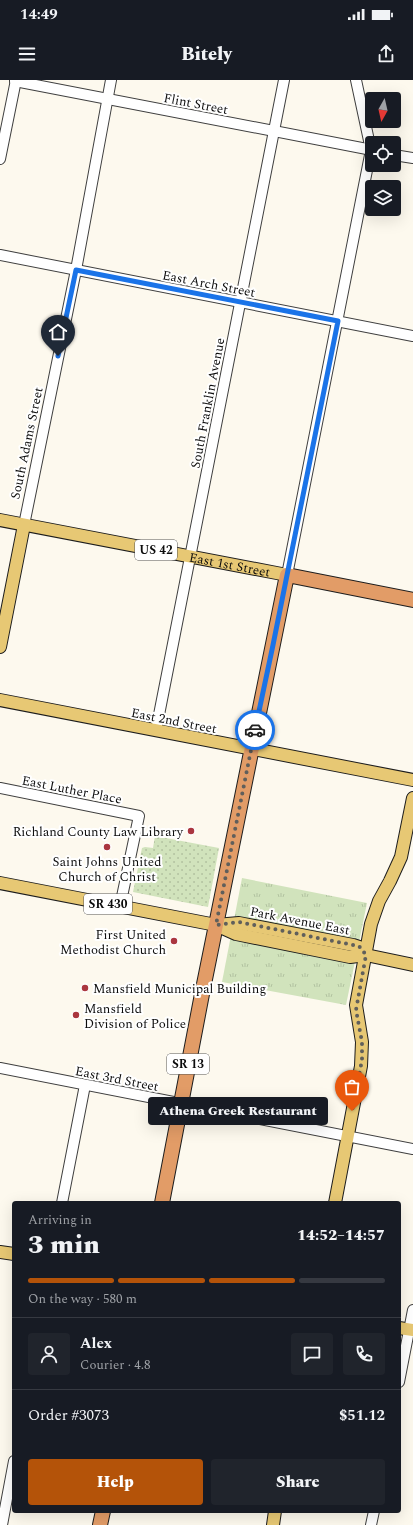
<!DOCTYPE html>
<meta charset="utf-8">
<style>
body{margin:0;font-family:Spectral,serif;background:#20242c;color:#f1f3f6;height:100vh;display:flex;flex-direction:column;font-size:15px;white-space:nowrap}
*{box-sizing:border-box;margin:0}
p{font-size:13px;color:#9ea1a6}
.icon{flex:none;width:22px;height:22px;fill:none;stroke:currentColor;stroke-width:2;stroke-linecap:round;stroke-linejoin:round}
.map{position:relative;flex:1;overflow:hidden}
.drawer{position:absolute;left:12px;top:1121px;width:389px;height:312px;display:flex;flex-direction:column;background:#171b24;border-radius:4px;box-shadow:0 4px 16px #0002}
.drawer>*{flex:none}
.needle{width:26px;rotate:188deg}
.buttons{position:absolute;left:365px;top:12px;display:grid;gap:8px}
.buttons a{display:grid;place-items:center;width:36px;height:36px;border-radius:4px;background:#171b24;box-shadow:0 4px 16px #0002;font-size:20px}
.pin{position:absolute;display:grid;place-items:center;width:34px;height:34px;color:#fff;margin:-41px -17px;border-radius:50% 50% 50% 0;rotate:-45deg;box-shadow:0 0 4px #0007}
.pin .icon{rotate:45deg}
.courier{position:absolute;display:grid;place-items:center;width:40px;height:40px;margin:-20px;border:3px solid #1a73e8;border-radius:50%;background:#fff;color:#222;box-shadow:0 1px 5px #0007}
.bubble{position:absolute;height:28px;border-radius:4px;background:#171b24;box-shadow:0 4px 16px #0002;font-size:13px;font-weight:800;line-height:28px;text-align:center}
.headline em{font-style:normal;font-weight:800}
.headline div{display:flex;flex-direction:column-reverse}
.headline{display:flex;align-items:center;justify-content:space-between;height:68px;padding:0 16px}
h1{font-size:26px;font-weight:800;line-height:30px}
.bar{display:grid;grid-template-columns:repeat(4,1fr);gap:6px 4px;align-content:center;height:48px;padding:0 16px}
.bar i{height:5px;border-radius:3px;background:#363941}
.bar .active{background:#b45309}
.bar p{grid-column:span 4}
.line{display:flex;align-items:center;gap:10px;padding:0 16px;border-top:1px solid #363941}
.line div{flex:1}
.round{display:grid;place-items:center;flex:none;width:42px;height:42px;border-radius:4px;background:#20242c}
.primary-button{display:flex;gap:8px;margin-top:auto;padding:8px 16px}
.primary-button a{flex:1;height:46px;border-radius:4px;background:#b45309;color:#fff;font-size:16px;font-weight:800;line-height:46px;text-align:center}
.primary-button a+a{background:#20242c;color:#f1f3f6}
.status{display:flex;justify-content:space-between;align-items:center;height:28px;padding:0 20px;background:#171b24;direction:ltr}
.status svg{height:11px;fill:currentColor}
header{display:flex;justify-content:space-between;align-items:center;height:52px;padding:0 16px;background:#171b24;font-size:18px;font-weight:800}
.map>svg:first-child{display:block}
</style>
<div class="status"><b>14:49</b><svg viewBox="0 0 49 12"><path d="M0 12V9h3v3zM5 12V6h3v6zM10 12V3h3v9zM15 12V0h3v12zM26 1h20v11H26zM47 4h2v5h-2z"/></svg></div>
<header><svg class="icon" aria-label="menu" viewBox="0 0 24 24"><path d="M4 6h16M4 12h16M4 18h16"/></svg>Bitely<svg class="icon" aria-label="share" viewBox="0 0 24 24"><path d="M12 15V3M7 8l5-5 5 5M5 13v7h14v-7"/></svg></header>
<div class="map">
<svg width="413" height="1445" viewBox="0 0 413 1445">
<defs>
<pattern id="grass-dots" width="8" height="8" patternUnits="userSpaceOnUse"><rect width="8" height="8" fill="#d1e3bc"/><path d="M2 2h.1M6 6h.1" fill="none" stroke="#b2c2a0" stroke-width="1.8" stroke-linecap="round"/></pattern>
<pattern id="park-tufts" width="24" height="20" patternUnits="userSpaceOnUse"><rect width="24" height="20" fill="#d1e3bc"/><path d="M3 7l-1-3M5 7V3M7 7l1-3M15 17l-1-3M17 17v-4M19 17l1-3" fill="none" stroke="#b2c2a0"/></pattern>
</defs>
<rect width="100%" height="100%" fill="#fdf9ee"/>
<polygon fill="url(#grass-dots)" points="155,756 219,768 208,827 133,812 142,768 145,767 153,768"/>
<polygon fill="url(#park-tufts)" points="242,798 367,823 346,925 222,902"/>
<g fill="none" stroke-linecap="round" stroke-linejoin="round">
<g stroke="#3f3f3f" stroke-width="12">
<g id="minor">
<polyline points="15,1 372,70"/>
<polyline points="394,75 413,78"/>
<polyline points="0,79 16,0"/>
<polyline points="0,175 413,256"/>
<polyline points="24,445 76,190 111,0"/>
<polyline points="287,495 371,70 356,0"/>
<polyline points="156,650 284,0"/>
<polyline points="0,708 139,736 120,826"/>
<polyline points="0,988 413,1069"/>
<polyline points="62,1123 85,1005"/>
<polyline points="399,1302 413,1230"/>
<polyline points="2,1445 14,1381"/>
<polyline points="371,1445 374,1431"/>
</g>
</g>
<g stroke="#1d1d1d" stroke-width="14">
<g id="major">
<path id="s1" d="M0,440l287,55"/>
<polyline points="0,567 24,445"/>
<polyline points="0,620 413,700"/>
<polyline points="0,803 216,845 236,854 350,877 366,875 413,885"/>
<polyline points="216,845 239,843 353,865 359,867 366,875"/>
<polyline points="335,1123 361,986 362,962 356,925 371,844 379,821 390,801 401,777 413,718"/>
<polyline points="0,1172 14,1174"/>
<polyline points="399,1248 413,1250"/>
<polyline points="273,1445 275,1431"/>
</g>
</g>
<g stroke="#1d1d1d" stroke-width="16">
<g id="highway">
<polyline points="162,1123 202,914 287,495 413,520"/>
<polyline points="100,1445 103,1431"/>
</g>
</g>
<use href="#minor" stroke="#fff" stroke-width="10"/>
<use href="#major" stroke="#e7c874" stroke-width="12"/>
<use href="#highway" stroke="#e29c67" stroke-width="14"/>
</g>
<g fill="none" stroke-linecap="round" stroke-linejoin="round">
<polyline stroke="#605f5b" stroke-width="4" stroke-dasharray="0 7.2" points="255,650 216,845 239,842 353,865 359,866 366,875 356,930 362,962 362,980 352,1031"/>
<polyline stroke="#1a73e8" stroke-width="5" points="58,276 76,190 338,241 273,565 255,650"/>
</g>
<g fill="#aa363f" stroke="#fff" stroke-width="1.5">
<circle cx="191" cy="751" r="4"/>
<circle cx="107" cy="767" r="4"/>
<circle cx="174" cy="861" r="4"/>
<circle cx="85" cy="908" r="4"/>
<circle cx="76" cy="935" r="4"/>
</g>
<g text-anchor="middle" stroke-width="4" stroke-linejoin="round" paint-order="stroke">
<g fill="#fff" stroke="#555" stroke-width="1">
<rect x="135" y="460" width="42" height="20" rx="3"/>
<rect x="84" y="814" width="48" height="20" rx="3"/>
<rect x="167" y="974" width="42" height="20" rx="3"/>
</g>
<g font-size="12" font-weight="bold" fill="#0c0c0c">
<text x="156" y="474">US 42</text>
<text x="108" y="828">SR 430</text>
<text x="188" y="988">SR 13</text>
</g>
<g font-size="13" fill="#0c0c0c" stroke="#fff">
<text transform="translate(196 23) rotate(11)" y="5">Flint Street</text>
<text transform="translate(209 203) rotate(11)" y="5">East Arch Street</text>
<text transform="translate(207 323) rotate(-79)" y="5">South Franklin Avenue</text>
<text transform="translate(26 363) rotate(-78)" y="5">South Adams Street</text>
<text dy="5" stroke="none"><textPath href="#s1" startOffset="234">East 1st Street</textPath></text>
<text transform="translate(174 640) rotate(11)" y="5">East 2nd Street</text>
<text transform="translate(72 709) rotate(11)" y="5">East Luther Place</text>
<text transform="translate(300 840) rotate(11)" y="5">Park Avenue East</text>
<text transform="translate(117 998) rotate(11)" y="5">East 3rd Street</text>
</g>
<g font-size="13" fill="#0c0c0c" stroke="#fff" text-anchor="end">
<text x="183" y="756">Richland County Law Library</text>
<text x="107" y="786" text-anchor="middle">Saint Johns United<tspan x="107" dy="15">Church of Christ</tspan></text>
<text x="166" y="859">First United<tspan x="166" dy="15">Methodist Church</tspan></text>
<text x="93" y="913" text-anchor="start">Mansfield Municipal Building</text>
<text x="84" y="933" text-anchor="start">Mansfield<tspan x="84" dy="15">Division of Police</tspan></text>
</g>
</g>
</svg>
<div class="buttons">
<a><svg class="needle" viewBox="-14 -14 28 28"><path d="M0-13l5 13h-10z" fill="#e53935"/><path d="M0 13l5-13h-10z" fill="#9ea1a6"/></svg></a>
<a><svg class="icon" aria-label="locate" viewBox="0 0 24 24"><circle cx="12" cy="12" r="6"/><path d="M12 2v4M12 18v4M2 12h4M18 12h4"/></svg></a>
<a><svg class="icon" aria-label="layers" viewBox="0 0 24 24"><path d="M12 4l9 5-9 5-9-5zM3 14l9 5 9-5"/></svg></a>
</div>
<div class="pin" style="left:352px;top:1031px;background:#ea580c"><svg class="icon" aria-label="bag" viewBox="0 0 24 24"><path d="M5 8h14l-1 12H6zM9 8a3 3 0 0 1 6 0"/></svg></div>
<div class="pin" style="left:58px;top:276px;background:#1f2937"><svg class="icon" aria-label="home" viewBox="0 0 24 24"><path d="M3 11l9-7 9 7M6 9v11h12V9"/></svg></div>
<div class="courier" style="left:255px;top:650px"><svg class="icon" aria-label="car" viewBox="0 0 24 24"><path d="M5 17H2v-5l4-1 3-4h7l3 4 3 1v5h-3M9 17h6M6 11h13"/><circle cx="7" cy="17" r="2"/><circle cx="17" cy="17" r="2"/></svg></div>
<div class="bubble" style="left:148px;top:1017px;width:180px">Athena Greek Restaurant</div>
<section class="drawer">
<div class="headline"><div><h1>3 min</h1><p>Arriving in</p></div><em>14:52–14:57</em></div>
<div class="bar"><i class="active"></i><i class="active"></i><i class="active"></i><i></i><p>On the way · 580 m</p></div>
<div class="line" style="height:72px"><a class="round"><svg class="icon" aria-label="person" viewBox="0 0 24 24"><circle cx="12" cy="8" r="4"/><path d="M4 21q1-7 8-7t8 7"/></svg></a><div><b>Alex</b><p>Courier · 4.8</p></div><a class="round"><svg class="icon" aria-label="chat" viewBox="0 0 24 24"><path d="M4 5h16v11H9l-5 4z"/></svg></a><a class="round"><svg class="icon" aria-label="phone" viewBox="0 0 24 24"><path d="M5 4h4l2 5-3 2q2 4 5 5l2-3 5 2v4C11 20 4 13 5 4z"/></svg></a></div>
<div class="line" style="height:52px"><div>Order #3073</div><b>$51.12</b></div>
<div class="primary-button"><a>Help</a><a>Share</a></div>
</section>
</div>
